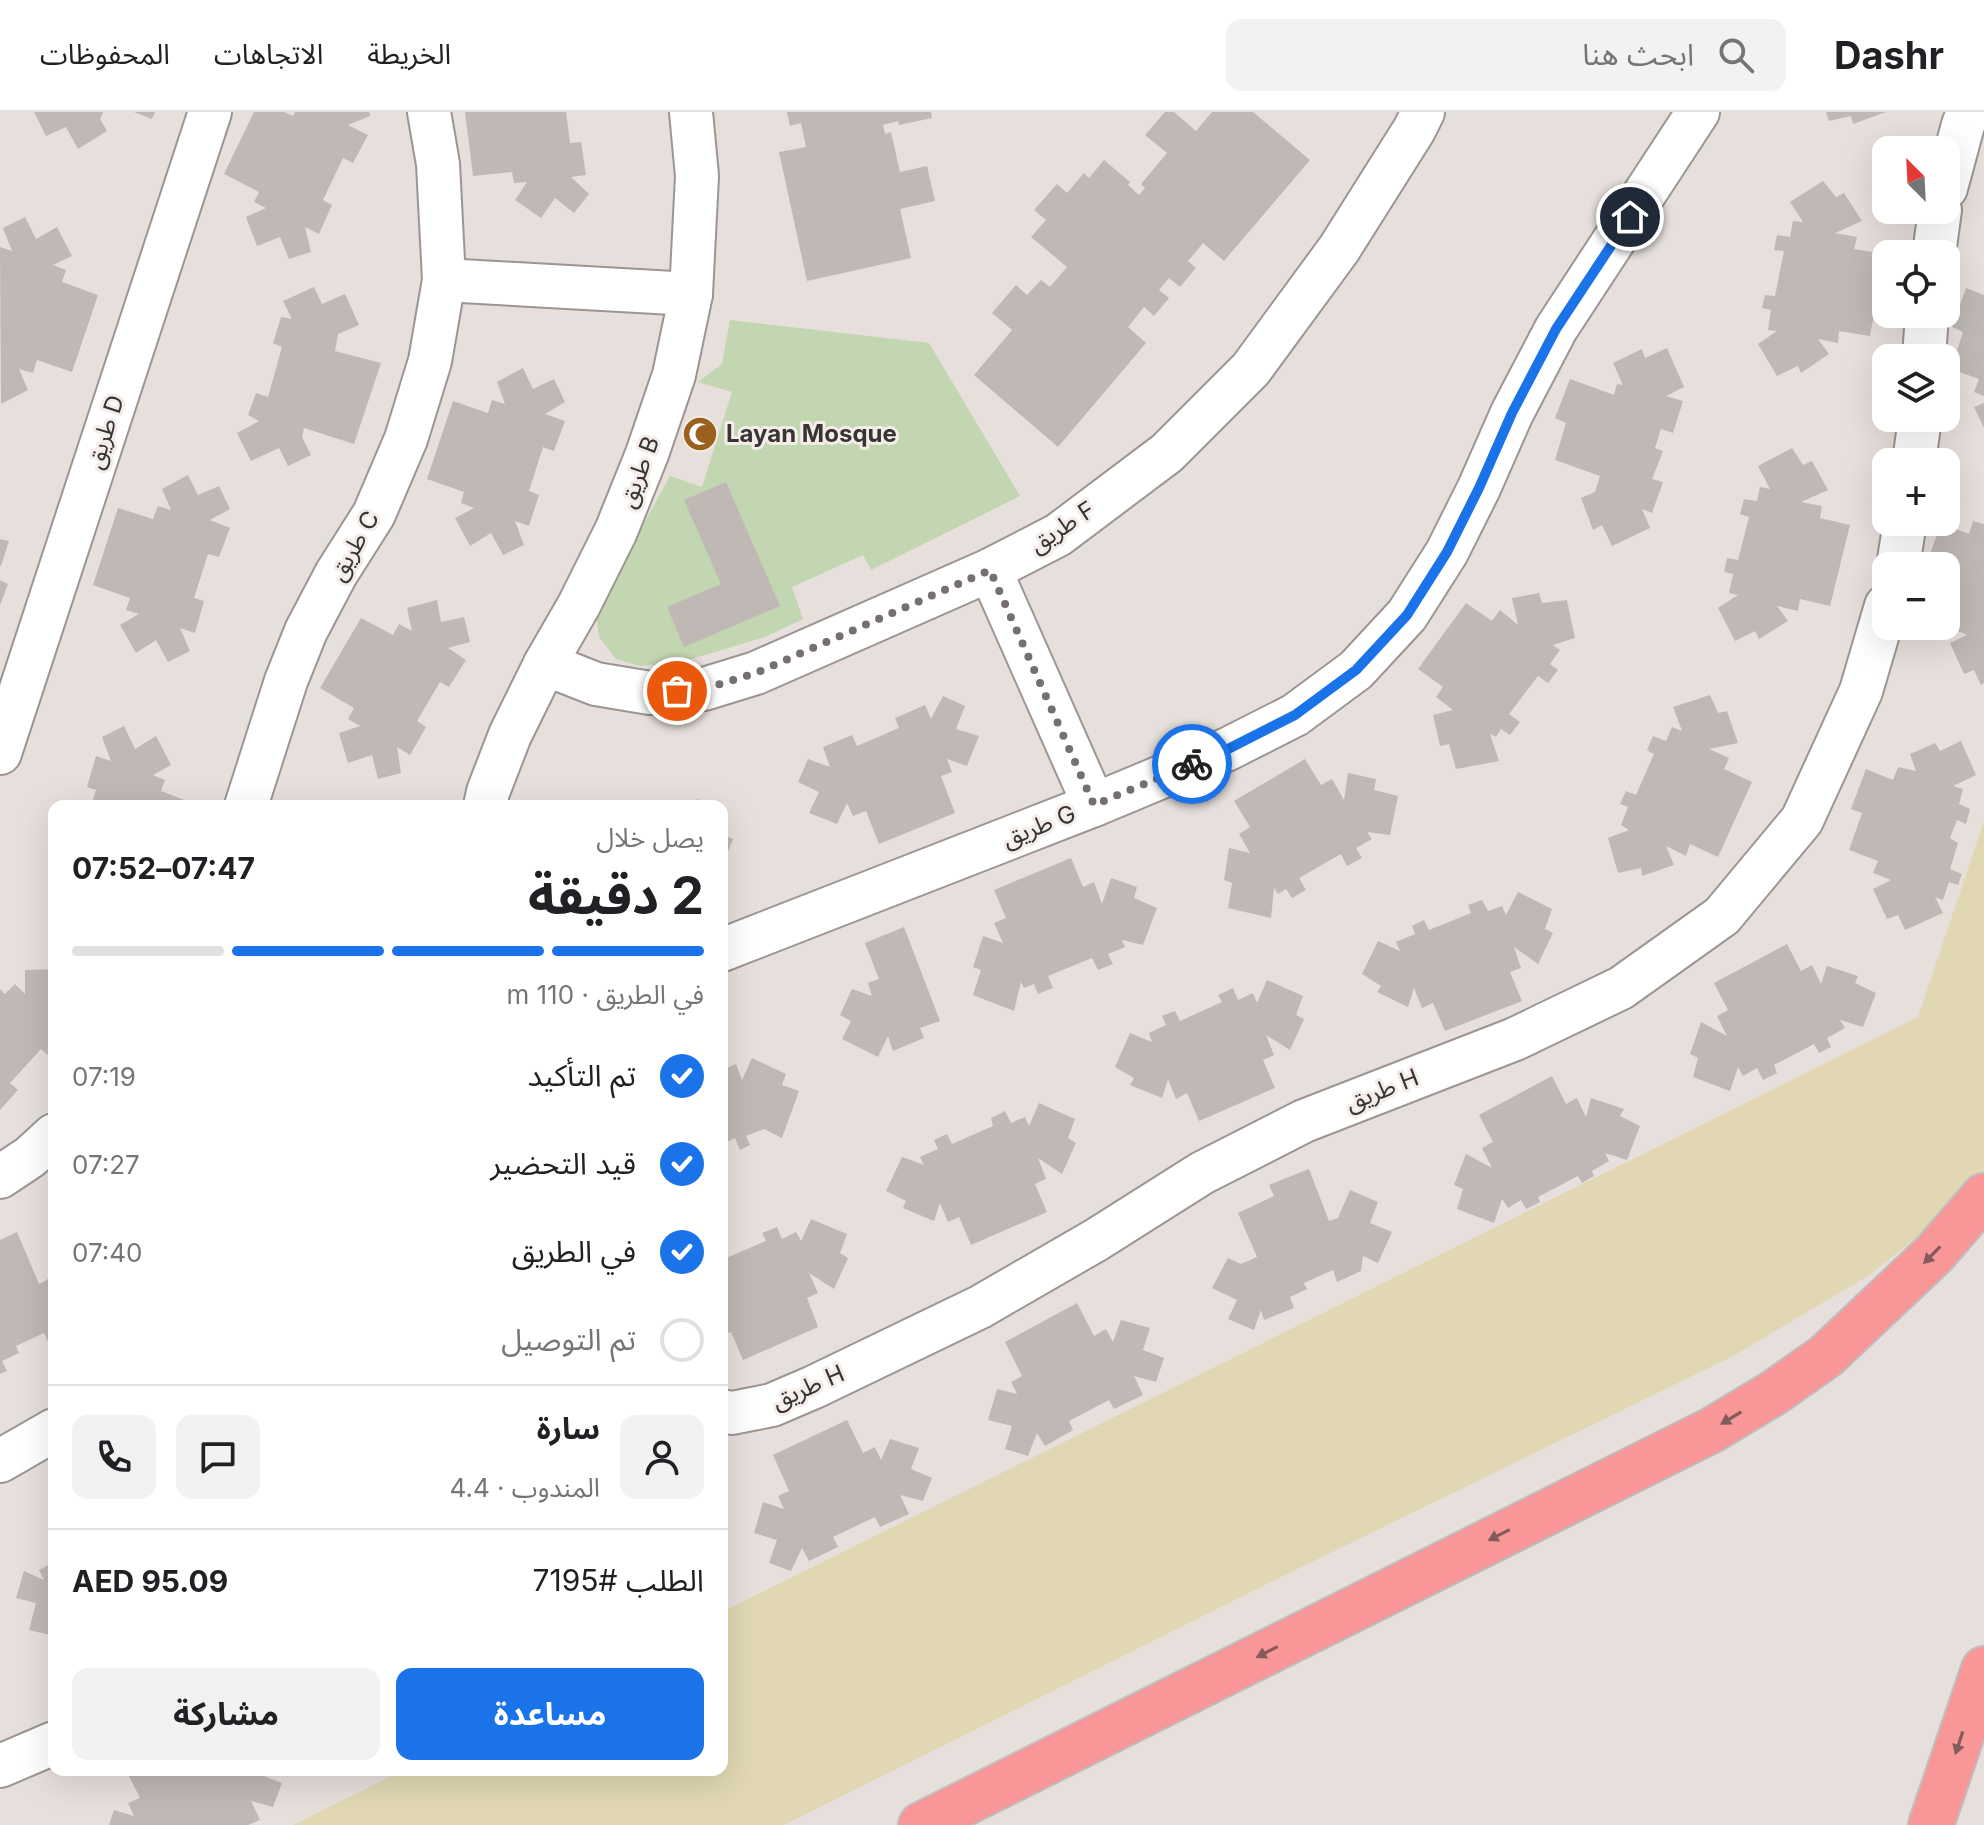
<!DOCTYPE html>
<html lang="ar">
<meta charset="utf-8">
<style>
body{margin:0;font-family:Inter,"Noto Sans Arabic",sans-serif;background:#f2f2f2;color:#202124;direction:rtl;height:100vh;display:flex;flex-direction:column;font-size:30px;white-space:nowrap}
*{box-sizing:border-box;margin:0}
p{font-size:26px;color:#757577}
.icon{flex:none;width:44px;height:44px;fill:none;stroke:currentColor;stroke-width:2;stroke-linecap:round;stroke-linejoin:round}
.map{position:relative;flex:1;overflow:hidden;direction:ltr}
.side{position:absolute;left:48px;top:688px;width:680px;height:976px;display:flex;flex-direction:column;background:#fff;border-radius:16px;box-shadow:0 8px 32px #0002;direction:rtl}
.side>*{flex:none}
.needle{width:52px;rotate:336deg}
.controls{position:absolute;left:1872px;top:24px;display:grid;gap:16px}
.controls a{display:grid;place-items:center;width:88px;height:88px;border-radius:16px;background:#fff;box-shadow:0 8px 32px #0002;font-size:40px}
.pin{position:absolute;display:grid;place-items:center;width:68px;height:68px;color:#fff;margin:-34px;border:4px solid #fff;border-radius:50%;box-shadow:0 2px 8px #0007}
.courier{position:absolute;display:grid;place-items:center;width:80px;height:80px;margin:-40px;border:6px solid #1a73e8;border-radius:50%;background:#fff;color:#222;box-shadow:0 2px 10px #0007}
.summary em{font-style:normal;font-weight:700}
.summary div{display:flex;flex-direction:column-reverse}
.summary{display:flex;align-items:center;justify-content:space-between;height:136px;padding:0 24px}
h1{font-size:52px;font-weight:700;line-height:60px}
.bar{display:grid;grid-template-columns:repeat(4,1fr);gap:12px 8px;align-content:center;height:96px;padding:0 24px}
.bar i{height:10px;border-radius:6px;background:#e0e0e0}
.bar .current{background:#1a73e8}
.bar p{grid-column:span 4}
.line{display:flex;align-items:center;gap:20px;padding:0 24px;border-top:2px solid #e0e0e0}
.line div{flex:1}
.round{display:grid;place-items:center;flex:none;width:84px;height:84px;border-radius:16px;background:#f2f2f2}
ol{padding:0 24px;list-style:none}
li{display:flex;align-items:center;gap:24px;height:88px}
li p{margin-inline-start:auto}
li .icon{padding:8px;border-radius:50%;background:#1a73e8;color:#fff;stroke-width:4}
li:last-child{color:#757577}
li i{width:44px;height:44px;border:4px solid #e0e0e0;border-radius:50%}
.primary-button{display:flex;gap:16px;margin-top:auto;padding:16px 24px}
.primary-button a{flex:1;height:92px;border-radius:16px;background:#1a73e8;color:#fff;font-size:32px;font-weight:700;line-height:92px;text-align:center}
.primary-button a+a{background:#f2f2f2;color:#202124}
header{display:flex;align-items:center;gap:48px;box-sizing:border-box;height:112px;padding:0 40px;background:#fff;border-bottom:2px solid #e0e0e0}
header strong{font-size:38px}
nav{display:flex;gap:44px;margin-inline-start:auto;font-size:28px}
.search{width:560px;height:72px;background:#f2f2f2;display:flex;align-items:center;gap:20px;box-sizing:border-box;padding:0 28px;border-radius:16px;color:#757577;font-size:30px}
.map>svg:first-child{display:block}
</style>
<header>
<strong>Dashr</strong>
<div class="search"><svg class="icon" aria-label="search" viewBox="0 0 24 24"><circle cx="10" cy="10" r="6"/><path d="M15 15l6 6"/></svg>ابحث هنا</div>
<nav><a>الخريطة</a><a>الاتجاهات</a><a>المحفوظات</a></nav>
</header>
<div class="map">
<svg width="1984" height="1713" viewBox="0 0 1984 1713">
<rect width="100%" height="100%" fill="#e7dfdc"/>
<polygon fill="#c2d6b1" points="730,208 929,231 1020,384 871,458 863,443 792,475 803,507 765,525 682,550 640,554 616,547 599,525 596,503 609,475 670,364 702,375 732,280 698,270 722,252"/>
<polygon fill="#e1d8b3" points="1984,709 1984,1062 1955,1095 1868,1164 1733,1244 1271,1470 784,1713 293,1713 403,1658 722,1658 722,1500 1918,905"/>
<g fill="#bfb8b5">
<polygon points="34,0 103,0 100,7 107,19 78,37 66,15 46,24"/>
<polygon points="134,0 155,0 152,7"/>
<polygon points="254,0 284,0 293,4 295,0 369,0 370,4 348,13 368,23 353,51 343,46 323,88 332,93 319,122 305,115 311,140 289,147 280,125 257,134 246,105 266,96 254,90 259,80 224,62"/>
<polygon points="465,0 566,0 570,31 581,30 586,63 571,65 589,82 574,101 555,86 541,106 515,88 527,70 514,71 512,60 473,64"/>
<polygon points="787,0 931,0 932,6 899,13 898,9 883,13 885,22 891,20 900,60 927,54 935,89 900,97 911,146 807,169 779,40 806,35 801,11 790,14"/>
<polygon points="1165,0 1174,0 1196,19 1212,0 1253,0 1310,48 1224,149 1203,131 1188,149 1196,156 1180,175 1169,166 1159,178 1169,186 1154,204 1144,195 1128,215 1146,231 1058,335 974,263 1012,218 992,201 1016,173 1027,183 1041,168 1050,175 1067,155 1031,125 1046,108 1034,98 1057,72 1067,81 1084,61 1089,66 1104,48 1130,70 1128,73 1139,83 1145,76 1141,72 1167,41 1145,23"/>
<polygon points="1826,0 1886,0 1853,12 1851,4 1829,9"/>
<polygon points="1823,69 1836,85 1844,81 1862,109 1835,121 1857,125 1854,137 1885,142 1870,224 1839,219 1838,231 1818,227 1829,242 1801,261 1798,254 1777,264 1758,232 1777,219 1768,218 1771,198 1762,196 1765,183 1775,184 1784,139 1774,138 1777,123 1790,125 1793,109 1803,110 1790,90"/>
<polygon points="25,105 36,127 57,115 72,144 53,153 66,158 62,170 98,183 72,260 37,248 33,261 19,257 28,278 1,292 0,135 12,139 3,116"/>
<polygon points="314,175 322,192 345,182 359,213 338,222 335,239 381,251 354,332 304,316 302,325 311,343 288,354 279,336 251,349 237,321 259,309 248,303 256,281 268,285 282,235 273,231 281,205 292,207 283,189"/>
<polygon points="1966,176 1984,183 1984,284 1974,280 1979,267 1951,257 1963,220 1952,215"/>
<polygon points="1667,236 1684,275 1666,284 1683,289 1673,321 1661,317 1655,336 1663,339 1652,367 1663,370 1652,401 1642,397 1650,416 1612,434 1602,413 1593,418 1581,386 1595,380 1600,364 1555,348 1566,311 1555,306 1570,267 1614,283 1617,272 1623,273 1613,251 1642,237 1645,246"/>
<polygon points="523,256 533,277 554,267 565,290 545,302 565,309 554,339 543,335 529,379 539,383 529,414 515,409 524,433 503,443 491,421 470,434 455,406 474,396 461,391 464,380 427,367 453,289 488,301 492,288 505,292 497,270"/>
<polygon points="1984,291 1984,316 1974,295"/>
<polygon points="1792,336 1803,353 1812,349 1828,378 1801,390 1822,394 1820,406 1850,413 1830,494 1800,487 1798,499 1777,494 1788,509 1759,527 1755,519 1735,529 1718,496 1738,483 1729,481 1733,462 1724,460 1727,446 1738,448 1749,405 1740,402 1744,387 1757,389 1760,375 1770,377 1758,354"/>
<polygon points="188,363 198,383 219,374 230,397 210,408 230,416 219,445 208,442 194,486 204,489 195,521 180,516 190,539 168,550 156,528 136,541 120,513 139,502 126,498 130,486 93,473 118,396 153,407 158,394 171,398 162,377"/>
<polygon points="726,370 780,494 684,535 667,495 721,472 684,388"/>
<polygon points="1973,409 1984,412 1984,571 1981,573 1974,558 1964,562 1950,531 1967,523 1949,515 1954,503 1946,500 1946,454 1935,454 1927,451 1941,411 1969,422"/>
<polygon points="0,427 9,429 1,454 0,454"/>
<polygon points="0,468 8,472 0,493"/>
<polygon points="1539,481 1542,491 1567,488 1575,526 1553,533 1560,538 1550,552 1558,558 1548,571 1538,564 1509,602 1520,610 1510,623 1501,617 1496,625 1490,622 1499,649 1456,657 1449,632 1440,634 1433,603 1453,598 1436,585 1443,575 1418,557 1466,491 1492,509 1500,498 1518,513 1512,486"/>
<polygon points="437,488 441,510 464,505 470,530 448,536 466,548 449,575 440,570 417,609 426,615 410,643 397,635 401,661 378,667 372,643 348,651 339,621 360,614 348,607 354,596 320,576 361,506 393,523 399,512 412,519 407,496"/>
<polygon points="1710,583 1718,601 1727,599 1738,631 1709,637 1729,646 1724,657 1752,670 1718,745 1690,732 1686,744 1666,734 1674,753 1642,764 1641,756 1618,761 1608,726 1629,718 1621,713 1628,695 1620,692 1626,679 1636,683 1654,642 1647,638 1653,624 1666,629 1672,615 1682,619 1673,595"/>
<polygon points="943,584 965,594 956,617 979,624 967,654 947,647 952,660 941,664 955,701 879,732 866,699 853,704 847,691 837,712 809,701 819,680 798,670 808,647 830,655 823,635 852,623 857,634 899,616 895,606 925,593 931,607"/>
<polygon points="124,614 135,637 156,624 171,653 153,663 165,668 161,679 200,694 91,694 96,678 87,675 96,644 111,649 102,625"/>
<polygon points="1961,629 1976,663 1953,674 1963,677 1959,692 1970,697 1966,712 1957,708 1950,726 1958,731 1950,757 1962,762 1958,773 1949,770 1943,788 1935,785 1943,801 1905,818 1898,803 1887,807 1873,777 1891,768 1873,761 1878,749 1849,738 1862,701 1851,697 1866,657 1893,668 1898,655 1916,659 1910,642 1935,631 1940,639"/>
<polygon points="1305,647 1321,673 1332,667 1344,688 1348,661 1376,667 1374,678 1398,684 1390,723 1367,720 1372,727 1356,736 1362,746 1347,754 1341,742 1299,766 1306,778 1292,786 1286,777 1278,782 1274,776 1271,806 1228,796 1232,771 1224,768 1229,736 1250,741 1239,722 1250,715 1234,689"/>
<polygon points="697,687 715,694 694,694"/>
<polygon points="722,723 733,727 722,755"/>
<polygon points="1071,746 1083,775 1094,770 1102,792 1111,766 1137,775 1134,786 1157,796 1143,833 1122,828 1125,835 1108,842 1113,852 1098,858 1092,846 1048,864 1053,876 1038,882 1034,872 1024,876 1021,870 1014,899 973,883 981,858 973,855 983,824 1003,831 994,811 1006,806 994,778"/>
<polygon points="1518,780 1552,797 1545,817 1553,821 1538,852 1514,835 1521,856 1510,860 1522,889 1445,919 1433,891 1422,896 1414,876 1408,895 1377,880 1381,874 1362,862 1378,829 1400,839 1396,830 1415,822 1412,814 1424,808 1429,818 1471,801 1468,793 1482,788 1488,799 1502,794 1506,803"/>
<polygon points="904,815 940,909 920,916 924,926 893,939 888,924 878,945 842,927 851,909 840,903 852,877 872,884 868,871 879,867 865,831"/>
<polygon points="1787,832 1801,859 1812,853 1821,872 1827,854 1858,864 1855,871 1876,881 1863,915 1840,908 1845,916 1827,926 1831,935 1819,941 1814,932 1774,953 1777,961 1763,968 1757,956 1743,964 1738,955 1730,979 1693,965 1698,946 1690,942 1701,910 1727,924 1717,904 1728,898 1714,871"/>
<polygon points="54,857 54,939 49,944 41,937 10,971 18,978 0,998 0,877 5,882 15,872 25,882 25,858"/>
<polygon points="1267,868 1303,884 1296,903 1304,907 1290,938 1266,923 1274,943 1263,948 1275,976 1199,1009 1187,981 1176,987 1168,967 1162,986 1130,973 1134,966 1115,955 1130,921 1152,930 1149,921 1166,913 1162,904 1175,899 1180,909 1222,890 1218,883 1233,876 1238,888 1253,881 1257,891"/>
<polygon points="752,946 786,962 782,973 799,979 782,1026 764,1017 746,1024 750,1033 740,1038 735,1026 722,1032 722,952 724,957 736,952 742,968"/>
<polygon points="1552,964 1566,992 1577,986 1586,1005 1591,986 1624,997 1620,1004 1640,1014 1627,1048 1605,1041 1609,1049 1592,1059 1594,1064 1582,1071 1578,1064 1538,1085 1540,1090 1526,1097 1521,1088 1508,1096 1502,1087 1494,1111 1457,1097 1463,1077 1454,1073 1466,1042 1492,1056 1482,1036 1493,1030 1479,1003"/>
<polygon points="1039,991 1075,1007 1068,1026 1076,1031 1062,1062 1038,1046 1046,1067 1035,1072 1047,1100 971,1133 959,1105 948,1110 940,1091 934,1109 903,1096 906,1089 886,1079 902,1045 924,1053 920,1045 938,1037 934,1028 947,1022 952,1032 993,1014 991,1006 1005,999 1011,1011 1025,1005 1029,1014"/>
<polygon points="1309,1057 1329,1109 1338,1106 1350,1078 1378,1090 1370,1111 1392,1120 1378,1151 1363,1144 1361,1159 1337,1170 1333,1158 1304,1171 1307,1177 1290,1185 1294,1196 1264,1208 1261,1198 1254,1218 1228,1207 1237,1188 1212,1176 1228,1146 1241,1152 1257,1145 1238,1101 1274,1084 1269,1073"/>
<polygon points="811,1107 847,1122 840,1141 848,1146 834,1177 809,1161 818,1181 807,1186 818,1215 743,1248 731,1220 722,1224 722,1148 766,1129 762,1121 777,1115 782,1127 796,1120 801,1129"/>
<polygon points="17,1120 39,1172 47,1168 54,1151 54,1229 49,1232 44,1221 16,1234 19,1241 2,1249 7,1259 0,1262 0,1128"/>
<polygon points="1077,1191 1094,1224 1106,1217 1113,1230 1121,1208 1150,1216 1143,1238 1164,1246 1156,1270 1134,1264 1143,1283 1114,1297 1109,1288 1069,1309 1073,1318 1045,1334 1037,1321 1028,1344 1005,1337 1012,1314 988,1308 997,1277 1017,1282 1011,1270 1022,1264 1005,1230"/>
<polygon points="847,1308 863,1341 875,1335 881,1348 890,1327 919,1336 911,1357 932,1366 923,1389 900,1383 909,1402 880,1415 875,1405 833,1425 838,1435 809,1449 802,1436 791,1459 769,1451 777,1428 754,1421 763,1390 784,1397 778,1384 789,1379 773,1343"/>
<polygon points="54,1450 54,1524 29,1518 36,1491 16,1486 24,1459 44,1468 39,1458"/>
<polygon points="126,1658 263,1658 261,1663 282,1671 273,1695 251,1689 260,1708 248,1713 109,1713 114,1698 134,1704 128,1691 140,1686"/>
</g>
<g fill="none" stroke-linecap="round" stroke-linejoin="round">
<g stroke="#9c9592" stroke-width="46">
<g id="minor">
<polyline points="1946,76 1963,13 1968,0"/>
<polyline points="1934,142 1940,98"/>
<polyline points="444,168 691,182"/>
<polyline points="1924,246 1927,202"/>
<polyline points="1914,350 1920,306"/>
<polyline points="1898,454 1905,410"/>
<polyline points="990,458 1094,693"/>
<polyline points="545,552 596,572 650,581 704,577 756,561 990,458 1058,423 1167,341 1251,257 1339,137 1414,18 1423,0"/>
<polyline points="0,641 210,0"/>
<polyline points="246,694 286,569 306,519 336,462 374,402 406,327 430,249 444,168 438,52 429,0"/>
<polyline points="485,694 488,680 510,623 545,552 579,493 616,419 647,342 674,263 691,182 697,64 691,0"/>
<polyline points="722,838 1094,693 1228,637 1295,603 1356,558 1407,503 1447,440 1479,376 1512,301 1556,217 1698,0"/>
<polyline points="0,1065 30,1045 54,1023"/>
<polyline points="722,1299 732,1301 772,1293 814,1275 980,1195 1096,1128 1202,1061 1304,1009 1515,927 1621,876 1722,804 1802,708 1861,579 1886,494"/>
<polyline points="0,1349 54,1318"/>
<polyline points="0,1654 54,1631"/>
</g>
</g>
<g stroke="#bfbebe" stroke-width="48">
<g id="motorway">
<polyline points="921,1713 1712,1318 1775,1280 1826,1244 1934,1142 1984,1084"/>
<polyline points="1931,1713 1984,1557"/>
</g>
</g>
<use href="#minor" stroke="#fff" stroke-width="42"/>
<use href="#motorway" stroke="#f89698" stroke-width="44"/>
</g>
<defs><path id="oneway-solid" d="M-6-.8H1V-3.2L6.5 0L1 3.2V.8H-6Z" transform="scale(2)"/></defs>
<g fill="#845b5b">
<use href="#oneway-solid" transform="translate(1932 1143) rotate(134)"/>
<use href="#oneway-solid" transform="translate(1731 1306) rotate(149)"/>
<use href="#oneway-solid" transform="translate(1499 1423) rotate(153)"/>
<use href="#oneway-solid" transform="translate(1267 1540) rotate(153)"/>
<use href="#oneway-solid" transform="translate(1959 1631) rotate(108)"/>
</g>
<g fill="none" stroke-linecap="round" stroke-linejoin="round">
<polyline stroke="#75706e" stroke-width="8" stroke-dasharray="0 14.4" points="677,579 704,577 756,561 990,458 1094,693 1192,652"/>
<polyline stroke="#1a73e8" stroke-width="10" points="1192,652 1228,637 1295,603 1356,558 1407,503 1447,440 1479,376 1512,301 1556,217 1630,105"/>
</g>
<defs>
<g id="mosque-disc" transform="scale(1.8)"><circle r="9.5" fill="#99611d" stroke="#f4ede9"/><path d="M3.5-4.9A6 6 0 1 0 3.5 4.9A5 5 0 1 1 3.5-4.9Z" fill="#fff"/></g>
</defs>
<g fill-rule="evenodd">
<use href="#mosque-disc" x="700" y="322"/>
</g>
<g text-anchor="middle" stroke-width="6" stroke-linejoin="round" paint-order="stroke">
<g font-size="24" fill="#373433" stroke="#f4ede9">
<text transform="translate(105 320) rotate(-72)" y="8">طريق D</text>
<text transform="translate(639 360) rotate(-69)" y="8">طريق B</text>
<text transform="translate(1062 415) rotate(-33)" y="8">طريق F</text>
<text transform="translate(354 434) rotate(-60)" y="8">طريق C</text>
<text transform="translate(1039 714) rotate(-21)" y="8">طريق G</text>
<text transform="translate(1382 978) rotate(-21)" y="8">طريق H</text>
<text transform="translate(808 1275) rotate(-23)" y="8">طريق H</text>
</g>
<g font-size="24" font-weight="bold" fill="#373433" stroke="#f4ede9" text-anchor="start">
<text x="726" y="330">Layan Mosque</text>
</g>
</g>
</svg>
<div class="controls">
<a><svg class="needle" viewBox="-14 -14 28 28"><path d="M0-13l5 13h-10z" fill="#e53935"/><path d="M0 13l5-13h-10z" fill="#757577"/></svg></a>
<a><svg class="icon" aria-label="locate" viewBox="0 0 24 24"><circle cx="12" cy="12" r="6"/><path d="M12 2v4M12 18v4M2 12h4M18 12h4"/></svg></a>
<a><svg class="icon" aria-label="layers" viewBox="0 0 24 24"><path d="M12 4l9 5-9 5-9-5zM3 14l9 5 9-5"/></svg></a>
<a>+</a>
<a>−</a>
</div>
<div class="pin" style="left:677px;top:579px;background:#ea580c"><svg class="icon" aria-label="bag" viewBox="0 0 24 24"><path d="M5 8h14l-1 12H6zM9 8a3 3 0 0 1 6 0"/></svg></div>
<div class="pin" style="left:1630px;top:105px;background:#1f2937"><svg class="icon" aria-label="home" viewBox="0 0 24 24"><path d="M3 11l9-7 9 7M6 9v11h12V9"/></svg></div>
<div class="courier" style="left:1192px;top:652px"><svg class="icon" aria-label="bike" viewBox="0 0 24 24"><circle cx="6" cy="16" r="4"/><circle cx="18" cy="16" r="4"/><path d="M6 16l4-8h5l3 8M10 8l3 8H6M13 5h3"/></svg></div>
<section class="side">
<div class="summary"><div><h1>2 دقيقة</h1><p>يصل خلال</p></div><em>07:47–07:52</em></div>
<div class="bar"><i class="current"></i><i class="current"></i><i class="current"></i><i></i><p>في الطريق · 110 m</p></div>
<ol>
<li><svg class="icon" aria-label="check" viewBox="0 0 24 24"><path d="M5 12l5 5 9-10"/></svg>تم التأكيد<p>07:19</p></li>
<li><svg class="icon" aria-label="check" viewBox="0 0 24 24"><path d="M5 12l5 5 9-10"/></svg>قيد التحضير<p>07:27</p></li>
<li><svg class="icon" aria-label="check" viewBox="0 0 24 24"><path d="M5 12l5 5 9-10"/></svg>في الطريق<p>07:40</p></li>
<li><i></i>تم التوصيل</li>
</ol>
<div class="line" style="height:144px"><a class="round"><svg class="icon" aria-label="person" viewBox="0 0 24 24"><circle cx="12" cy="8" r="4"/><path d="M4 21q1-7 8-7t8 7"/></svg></a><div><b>سارة</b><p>المندوب · 4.4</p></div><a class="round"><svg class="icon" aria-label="chat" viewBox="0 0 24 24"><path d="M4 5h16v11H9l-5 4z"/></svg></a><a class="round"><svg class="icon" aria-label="phone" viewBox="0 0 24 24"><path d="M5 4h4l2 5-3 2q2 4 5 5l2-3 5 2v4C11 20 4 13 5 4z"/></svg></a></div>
<div class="line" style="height:104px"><div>الطلب #7195</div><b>AED 95.09</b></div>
<div class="primary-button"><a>مساعدة</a><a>مشاركة</a></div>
</section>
</div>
